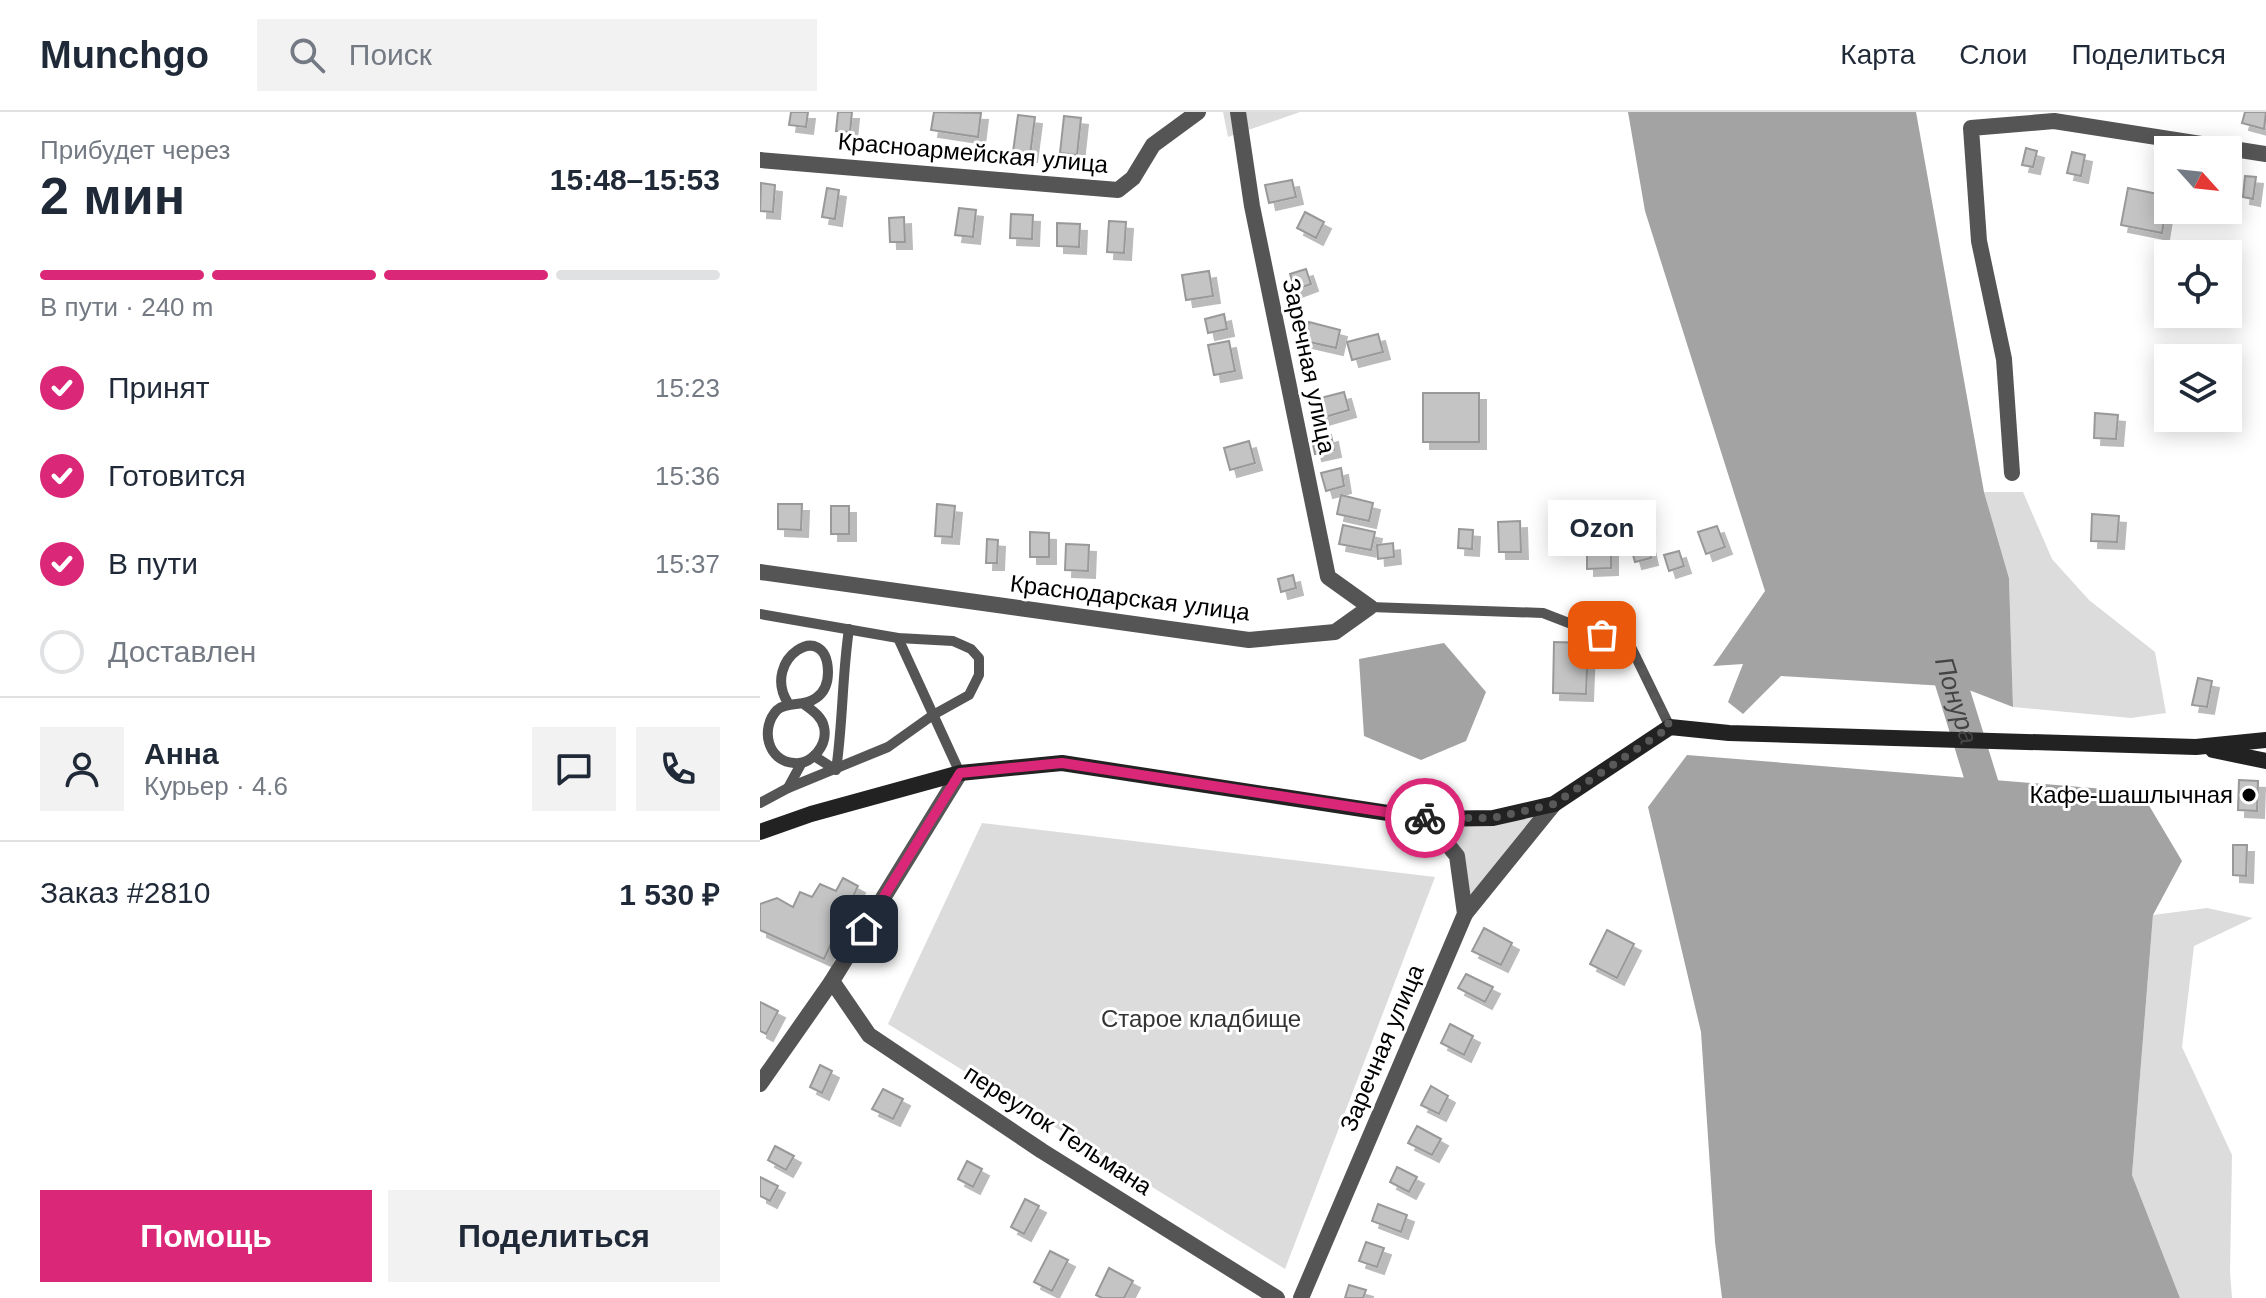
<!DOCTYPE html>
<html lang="ru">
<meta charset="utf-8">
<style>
body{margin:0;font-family:Helvetica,sans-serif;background:#f2f2f3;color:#1f2937;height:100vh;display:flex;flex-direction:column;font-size:30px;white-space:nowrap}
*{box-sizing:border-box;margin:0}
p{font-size:26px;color:#747a83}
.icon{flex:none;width:44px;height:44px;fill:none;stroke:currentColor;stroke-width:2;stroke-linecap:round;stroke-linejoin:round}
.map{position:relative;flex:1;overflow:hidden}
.details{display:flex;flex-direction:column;background:#fff;width:760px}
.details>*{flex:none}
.needle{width:52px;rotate:117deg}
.fabs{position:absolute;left:1394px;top:24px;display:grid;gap:16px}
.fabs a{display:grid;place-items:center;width:88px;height:88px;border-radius:0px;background:#fff;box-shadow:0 4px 20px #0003;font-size:40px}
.pin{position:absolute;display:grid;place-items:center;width:68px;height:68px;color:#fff;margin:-34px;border-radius:16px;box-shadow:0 4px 12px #0006}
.courier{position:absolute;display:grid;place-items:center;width:80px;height:80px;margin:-40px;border:6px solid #db2777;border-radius:50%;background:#fff;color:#222;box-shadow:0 2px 10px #0007}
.bubble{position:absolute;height:56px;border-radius:0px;background:#fff;box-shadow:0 4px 20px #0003;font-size:26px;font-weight:700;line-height:56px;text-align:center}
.summary em{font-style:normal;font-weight:700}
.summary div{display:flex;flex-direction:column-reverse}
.summary{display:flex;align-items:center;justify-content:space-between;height:136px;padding:0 40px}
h1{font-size:52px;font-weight:700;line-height:60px}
.bar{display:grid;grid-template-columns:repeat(4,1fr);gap:12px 8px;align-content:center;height:96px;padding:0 40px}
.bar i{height:10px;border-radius:6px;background:#e0e1e3}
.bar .active{background:#db2777}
.bar p{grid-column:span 4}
.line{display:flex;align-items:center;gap:20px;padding:0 40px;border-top:2px solid #e0e1e3}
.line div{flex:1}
.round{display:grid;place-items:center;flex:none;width:84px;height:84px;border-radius:0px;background:#f2f2f3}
ol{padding:0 40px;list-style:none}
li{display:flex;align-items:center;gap:24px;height:88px}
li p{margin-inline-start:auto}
li .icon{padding:8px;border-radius:50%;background:#db2777;color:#fff;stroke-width:4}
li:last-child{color:#747a83}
li i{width:44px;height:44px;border:4px solid #e0e1e3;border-radius:50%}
.cta{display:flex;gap:16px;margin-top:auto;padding:16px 40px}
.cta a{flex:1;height:92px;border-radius:0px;background:#db2777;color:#fff;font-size:32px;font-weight:700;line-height:92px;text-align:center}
.cta a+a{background:#f2f2f3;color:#1f2937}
header{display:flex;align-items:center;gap:48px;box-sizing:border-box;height:112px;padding:0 40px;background:#fff;border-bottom:2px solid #e0e1e3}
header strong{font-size:38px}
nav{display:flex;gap:44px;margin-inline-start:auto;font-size:28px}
.search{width:560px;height:72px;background:#f2f2f3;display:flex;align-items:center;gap:20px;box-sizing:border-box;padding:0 28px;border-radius:0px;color:#747a83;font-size:30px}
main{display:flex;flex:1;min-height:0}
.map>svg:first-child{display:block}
</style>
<header>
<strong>Munchgo</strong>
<div class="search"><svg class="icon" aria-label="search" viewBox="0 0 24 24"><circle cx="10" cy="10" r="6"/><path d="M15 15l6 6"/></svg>Поиск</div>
<nav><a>Карта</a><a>Слои</a><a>Поделиться</a></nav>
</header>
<main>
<section class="details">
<div class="summary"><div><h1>2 мин</h1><p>Прибудет через</p></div><em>15:48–15:53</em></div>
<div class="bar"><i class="active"></i><i class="active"></i><i class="active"></i><i></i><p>В пути · 240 m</p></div>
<ol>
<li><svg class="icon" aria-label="check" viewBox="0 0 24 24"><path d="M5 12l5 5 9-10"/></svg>Принят<p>15:23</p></li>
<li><svg class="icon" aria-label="check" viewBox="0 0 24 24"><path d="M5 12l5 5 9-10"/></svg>Готовится<p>15:36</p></li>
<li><svg class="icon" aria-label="check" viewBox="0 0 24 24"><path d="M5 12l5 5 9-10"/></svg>В пути<p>15:37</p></li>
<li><i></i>Доставлен</li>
</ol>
<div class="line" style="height:144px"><a class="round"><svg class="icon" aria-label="person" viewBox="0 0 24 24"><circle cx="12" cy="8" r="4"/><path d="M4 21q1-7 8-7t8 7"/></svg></a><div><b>Анна</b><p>Курьер · 4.6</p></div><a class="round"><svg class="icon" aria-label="chat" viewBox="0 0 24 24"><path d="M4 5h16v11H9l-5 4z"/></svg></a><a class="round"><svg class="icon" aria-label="phone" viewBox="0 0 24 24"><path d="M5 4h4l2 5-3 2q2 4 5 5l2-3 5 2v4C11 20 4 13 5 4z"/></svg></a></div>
<div class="line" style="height:104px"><div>Заказ #2810</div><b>1 530 ₽</b></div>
<div class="cta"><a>Помощь</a><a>Поделиться</a></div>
</section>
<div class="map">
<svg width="1506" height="1186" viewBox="0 0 1506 1186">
<defs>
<filter id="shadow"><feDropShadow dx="7" dy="7" stdDeviation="0" flood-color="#0004"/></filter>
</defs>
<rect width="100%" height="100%" fill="#fff"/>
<g fill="#dcdcdc">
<polygon points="463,0 540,0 468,25"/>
<polygon points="1224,380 1263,380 1292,447 1329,488 1395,540 1406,601 1371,606 1253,595 1249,466"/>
<polygon points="794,692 705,802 697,744 667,707"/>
<polygon points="222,711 675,765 525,1157 128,912"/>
<polygon points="1447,796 1493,806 1434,834 1422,935 1472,1043 1470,1160 1472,1186 1420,1186 1372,1063 1393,803"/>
</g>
<g fill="#a3a3a3">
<polygon points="868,0 1156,0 1224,380 1249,466 1253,595 1201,575 1021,564 983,602 968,590 983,552 953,554 1005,479 885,99"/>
<polygon points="684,531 726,580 706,629 661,648 604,624 599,547"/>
<polygon points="927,643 1381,680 1422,749 1393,803 1372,1063 1420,1186 962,1186 955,1130 941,920 888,695"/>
</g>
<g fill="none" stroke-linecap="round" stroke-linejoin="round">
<path stroke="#a3a3a3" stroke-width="32" id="s1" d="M1180,535l54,174"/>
</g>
<g fill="#c4c4c4" stroke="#999" stroke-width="2" filter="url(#shadow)">
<polygon points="31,0 48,0 46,15 29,13"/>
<polygon points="78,0 92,0 90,20 76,19"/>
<polygon points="174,0 221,1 218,25 171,18"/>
<polygon points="1485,0 1506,0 1504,17 1482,11"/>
<polygon points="258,3 275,5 270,43 253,40"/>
<polygon points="304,4 321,6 317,43 300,41"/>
<polygon points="1266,36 1277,39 1273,55 1262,53"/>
<polygon points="1312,40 1325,43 1321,64 1307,61"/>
<polygon points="1485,64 1496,65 1493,87 1483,85"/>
<polygon points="532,68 536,85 509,91 505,73"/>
<polygon points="1,71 15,73 13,100 0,99"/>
<polygon points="67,76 79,78 75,107 62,105"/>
<polygon points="1368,76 1408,84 1402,121 1361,113"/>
<polygon points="199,96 216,98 213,125 195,123"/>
<polygon points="545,100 564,110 556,126 537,116"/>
<polygon points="251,102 273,103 272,127 250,126"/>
<polygon points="144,105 145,130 130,130 129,106"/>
<polygon points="349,109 366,110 364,141 347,140"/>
<polygon points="297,111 320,112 319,135 297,134"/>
<polygon points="546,157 551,172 535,178 530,162"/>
<polygon points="449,159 453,184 426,188 422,163"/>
<polygon points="464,202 467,217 448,221 445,207"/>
<polygon points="549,210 580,218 576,236 545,229"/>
<polygon points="618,222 623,240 592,248 587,230"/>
<polygon points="469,229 475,259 454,263 448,233"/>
<polygon points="1406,233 1431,238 1429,246 1408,246 1408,253 1402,252"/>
<polygon points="1405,275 1408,276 1408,298 1400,296"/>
<polygon points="584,280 589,298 558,307 553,288"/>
<rect x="663" y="281" width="56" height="49"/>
<polygon points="1335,301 1358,303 1356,327 1334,326"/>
<polygon points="571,323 574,338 555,342 552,328"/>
<polygon points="489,329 495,351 470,358 464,336"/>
<polygon points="581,356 584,374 566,379 561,361"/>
<polygon points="581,383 613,391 609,409 577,402"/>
<polygon points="18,392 42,392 41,418 18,417"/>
<polygon points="177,392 195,394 192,425 175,424"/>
<rect x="71" y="394" width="18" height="28"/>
<polygon points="1332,402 1359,404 1357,430 1331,429"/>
<polygon points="760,409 761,440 739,440 738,410"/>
<polygon points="583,413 615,420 611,438 579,432"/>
<polygon points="957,414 965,435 946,442 938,420"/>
<polygon points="699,417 713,418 712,437 698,436"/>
<polygon points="270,420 289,421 289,445 270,445"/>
<polygon points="227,427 238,428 237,451 226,451"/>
<polygon points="887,428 891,446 875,450 870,432"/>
<polygon points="851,429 851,456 827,457 827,430"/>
<polygon points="633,431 634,445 618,447 617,433"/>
<polygon points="306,432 329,433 328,459 305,458"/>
<polygon points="919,439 924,454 909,459 904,443"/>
<polygon points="533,463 536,476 521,480 518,467"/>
<polygon points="794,530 828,531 826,582 793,581"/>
<polygon points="1438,566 1452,569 1447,595 1432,593"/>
<polygon points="1479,668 1498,669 1497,699 1478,698"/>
<polygon points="1473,733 1487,733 1486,764 1473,763"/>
<polygon points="83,766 98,774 64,847 0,818 0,792 17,786 33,795 40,780 52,785 60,772 76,779"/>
<polygon points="724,816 752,831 741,853 712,839"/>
<polygon points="847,818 874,832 857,866 830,852"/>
<polygon points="706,862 733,875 725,890 698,876"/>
<polygon points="0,890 18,899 6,922 0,919"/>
<polygon points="690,912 713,924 704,943 681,931"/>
<polygon points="60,953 72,959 62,981 50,975"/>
<polygon points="671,974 688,984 679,1002 661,993"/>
<polygon points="123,977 143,987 133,1007 112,997"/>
<polygon points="657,1014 681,1027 672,1043 648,1031"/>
<polygon points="15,1034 34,1044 26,1058 8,1048"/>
<polygon points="207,1049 222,1057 213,1075 198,1067"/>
<polygon points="637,1055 657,1065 649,1080 630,1070"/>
<polygon points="0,1065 18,1074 10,1089 0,1084"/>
<polygon points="265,1087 279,1094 264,1122 251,1115"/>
<polygon points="618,1092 647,1103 641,1120 612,1109"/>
<polygon points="606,1130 624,1136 617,1155 599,1149"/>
<polygon points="290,1139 308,1148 292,1179 274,1170"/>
<polygon points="349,1156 373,1169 364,1186 342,1186 336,1183"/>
<polygon points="589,1173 606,1178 603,1186 585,1186"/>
</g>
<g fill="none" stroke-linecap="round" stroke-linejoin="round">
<g stroke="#555" stroke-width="10">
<polyline points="610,495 783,501 871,535 910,615"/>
<polyline points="0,502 138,526 193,529 211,537 219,546 219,563 209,583 173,603 128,635 28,676 0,691"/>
<polyline points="138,526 200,661"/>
<path d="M28,591c-28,-44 39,-86 40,-31 0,11 -3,20 -12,26 -13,10 -27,2 -39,12 -17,18 -10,51 17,53 18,2 34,-18 30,-36 -2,-10 -11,-16 -19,-22"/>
<path d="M54,644l22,14c7,-47 6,-94 13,-141"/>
<polyline points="28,676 41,652"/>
</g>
<g stroke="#555" stroke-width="16">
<polyline points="0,48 358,78 373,66 393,33 438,0"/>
<polyline points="1252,361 1244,247 1219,129 1211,16 1294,9 1506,42"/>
<polyline points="0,460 489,528 575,520 610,495 568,465 492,94 478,0"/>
<polyline points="705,802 794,692"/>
<polyline points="72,869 109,923 282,1039 517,1186"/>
<polyline points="0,972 72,869 200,661"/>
<polyline points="541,1186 705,802 697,744 667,707"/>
</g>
<g stroke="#222" stroke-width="16">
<polyline points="1453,638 1506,649"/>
<polyline points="0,720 51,702 200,661 302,651 667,707 733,706 794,692 910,615 969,621 1436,635 1506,628"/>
</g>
</g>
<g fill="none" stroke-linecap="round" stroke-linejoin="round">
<polyline stroke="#595959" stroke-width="8" stroke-dasharray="0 14.4" points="665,706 733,706 794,692 910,615 871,535 842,523"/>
<polyline stroke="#db2777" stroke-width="10" points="104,817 200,661 302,651 665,706"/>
</g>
<circle fill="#000" stroke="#fff" stroke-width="3" cx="1489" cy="683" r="8"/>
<g text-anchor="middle" stroke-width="6" stroke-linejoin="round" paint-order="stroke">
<g font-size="24" fill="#000" stroke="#fff">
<text transform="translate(213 41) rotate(5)" y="8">Красноармейская улица</text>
<text transform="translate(549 254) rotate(78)" y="8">Заречная улица</text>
<text transform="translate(370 486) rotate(7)" y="8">Краснодарская улица</text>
<text transform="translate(622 936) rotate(-67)" y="8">Заречная улица</text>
<text transform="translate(298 1018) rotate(33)" y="8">переулок Тельмана</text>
</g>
<g font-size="24" fill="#000" stroke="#fff" text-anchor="end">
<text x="1473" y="691">Кафе-шашлычная</text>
</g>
<g font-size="24" fill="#333" stroke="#fff">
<text x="441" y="915">Старое кладбище</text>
</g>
<g font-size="26" font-style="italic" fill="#444" stroke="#fff">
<text dy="9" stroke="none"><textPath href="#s1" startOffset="56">Понура</textPath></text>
</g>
</g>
</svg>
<div class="fabs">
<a><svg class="needle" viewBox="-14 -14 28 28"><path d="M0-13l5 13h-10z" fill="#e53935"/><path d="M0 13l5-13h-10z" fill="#747a83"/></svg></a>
<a><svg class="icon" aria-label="locate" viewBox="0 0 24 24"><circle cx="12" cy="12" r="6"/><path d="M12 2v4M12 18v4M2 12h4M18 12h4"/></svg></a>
<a><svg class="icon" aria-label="layers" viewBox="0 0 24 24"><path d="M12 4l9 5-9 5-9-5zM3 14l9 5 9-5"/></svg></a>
</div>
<div class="pin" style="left:842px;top:523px;background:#ea580c"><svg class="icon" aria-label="bag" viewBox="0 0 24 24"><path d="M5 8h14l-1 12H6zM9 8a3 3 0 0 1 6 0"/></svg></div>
<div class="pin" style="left:104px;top:817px;background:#1f2937"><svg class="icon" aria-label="home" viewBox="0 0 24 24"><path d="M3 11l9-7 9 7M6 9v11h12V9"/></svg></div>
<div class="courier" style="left:665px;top:706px"><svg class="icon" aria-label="bike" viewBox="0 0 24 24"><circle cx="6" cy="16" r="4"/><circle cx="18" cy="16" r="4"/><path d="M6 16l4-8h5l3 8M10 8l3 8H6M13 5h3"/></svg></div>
<div class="bubble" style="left:788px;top:388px;width:108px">Ozon</div>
</div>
</main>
